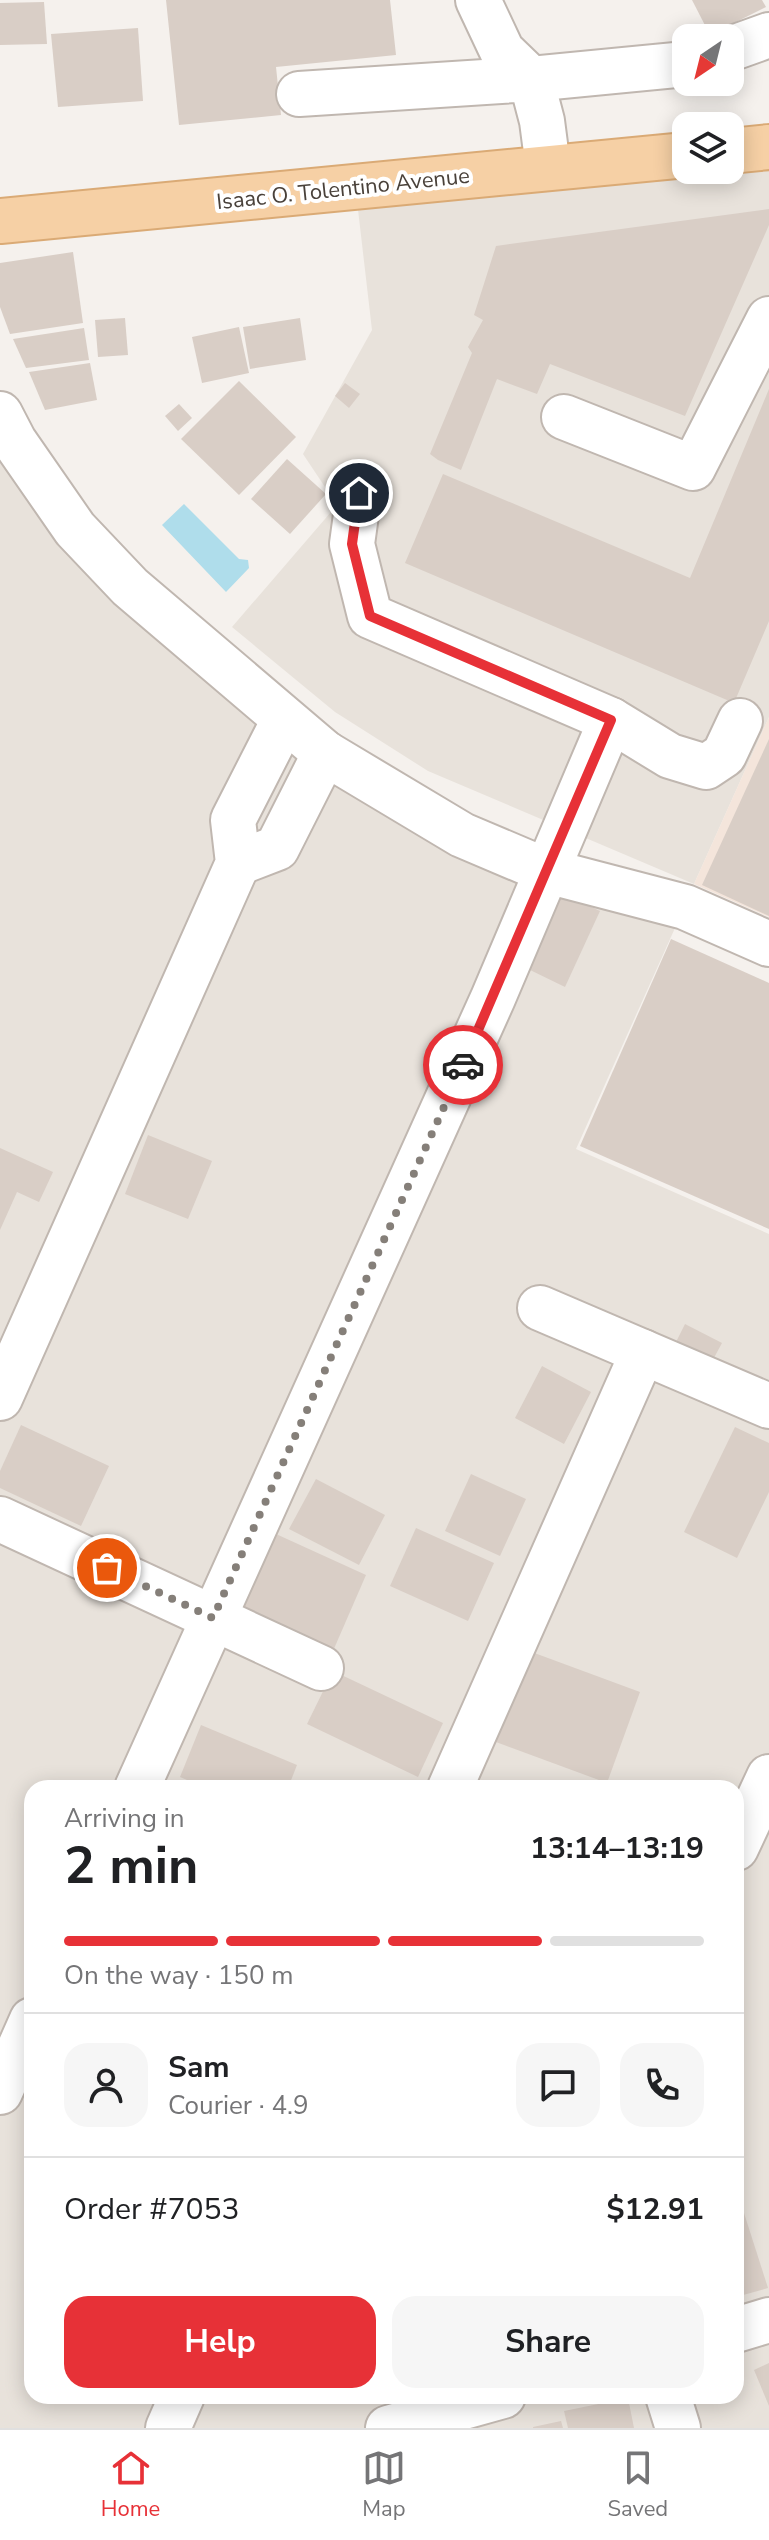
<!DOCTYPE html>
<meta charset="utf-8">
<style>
body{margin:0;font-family:"Nunito Sans",sans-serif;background:#f6f6f6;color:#202124;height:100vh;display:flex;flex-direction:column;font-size:30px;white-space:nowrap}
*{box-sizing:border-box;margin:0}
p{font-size:26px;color:#757577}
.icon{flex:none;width:44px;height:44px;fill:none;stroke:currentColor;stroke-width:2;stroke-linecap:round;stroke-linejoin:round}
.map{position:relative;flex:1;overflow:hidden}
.sheet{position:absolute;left:24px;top:1780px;width:720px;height:624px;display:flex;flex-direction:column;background:#fff;border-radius:24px;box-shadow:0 4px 20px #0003}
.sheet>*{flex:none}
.needle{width:52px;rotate:215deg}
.controls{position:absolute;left:672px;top:24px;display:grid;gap:16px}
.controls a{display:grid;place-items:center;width:72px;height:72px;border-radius:16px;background:#fff;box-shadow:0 4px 20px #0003;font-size:40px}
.pin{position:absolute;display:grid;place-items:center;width:68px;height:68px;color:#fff;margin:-34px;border:4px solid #fff;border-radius:50%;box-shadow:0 2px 8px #0007}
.courier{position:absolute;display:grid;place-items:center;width:80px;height:80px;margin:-40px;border:6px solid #e73137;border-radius:50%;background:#fff;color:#222;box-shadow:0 2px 10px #0007}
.headline em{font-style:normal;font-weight:700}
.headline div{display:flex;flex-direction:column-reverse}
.headline{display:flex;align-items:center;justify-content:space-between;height:136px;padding:0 40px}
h1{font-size:52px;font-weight:700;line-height:60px}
.bar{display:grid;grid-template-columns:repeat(4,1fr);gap:12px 8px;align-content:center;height:96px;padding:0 40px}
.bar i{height:10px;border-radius:6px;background:#e0e0e0}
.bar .current{background:#e73137}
.bar p{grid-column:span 4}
.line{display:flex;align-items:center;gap:20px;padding:0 40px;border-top:2px solid #e0e0e0}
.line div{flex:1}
.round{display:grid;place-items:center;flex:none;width:84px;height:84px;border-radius:24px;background:#f6f6f6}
.primary-button{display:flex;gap:16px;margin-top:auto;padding:16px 40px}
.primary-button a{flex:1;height:92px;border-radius:24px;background:#e73137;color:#fff;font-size:32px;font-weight:700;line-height:92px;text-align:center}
.primary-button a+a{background:#f6f6f6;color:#202124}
.tab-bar{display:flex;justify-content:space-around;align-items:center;height:112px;border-top:2px solid #e0e0e0;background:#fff;font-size:22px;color:#757577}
.tab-bar a{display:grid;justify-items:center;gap:4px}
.tab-bar .current{color:#e73137}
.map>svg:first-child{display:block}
</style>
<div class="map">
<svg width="769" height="2428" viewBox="0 0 769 2428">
<rect width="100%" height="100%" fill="#f5f1ed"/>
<g fill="#e8e2db" fill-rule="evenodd">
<polygon points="769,169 769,717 694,884 428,771 335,712 232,627 337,505 303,454 372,330 357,201"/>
<path d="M0,458l60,85 127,122 72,59 272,156 144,48 -99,221 193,85v1194h-769zM32,1788h704v608h-704z"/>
</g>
<polygon fill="#f4e5db" points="769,717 769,917 694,884"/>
<polygon fill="#afddeb" points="184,504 239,559 248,560 249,568 226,592 162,525"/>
<g fill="#d9cec6">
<polygon points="166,0 390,0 396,55 276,67 281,115 179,125"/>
<polygon points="692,0 762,0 766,7 710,35"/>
<polygon points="44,2 47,44 0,45 0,3"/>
<polygon points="138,28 143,101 58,107 51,34"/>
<polygon points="769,209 769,225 685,416 550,364 537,394 497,379 461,470 438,460 430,454 472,353 468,347 483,320 474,315 496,246"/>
<polygon points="73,252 83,323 10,334 0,307 0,263"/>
<polygon points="125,318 128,355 98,357 95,320"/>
<polygon points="300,318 306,360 250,369 243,327"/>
<polygon points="239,327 249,373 202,383 192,337"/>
<polygon points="84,328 89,360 26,368 13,339"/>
<polygon points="90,363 97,400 45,410 29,372"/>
<polygon points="239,381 296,437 239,495 181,439"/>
<polygon points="345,383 360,394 349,408 335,396"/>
<polygon points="769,389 769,621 734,703 405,563 443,474 690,578"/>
<polygon points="179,404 192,418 178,431 165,416"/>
<polygon points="287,459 326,494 290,534 251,499"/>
<polygon points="769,739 769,916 702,885"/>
<polygon points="563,894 600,911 565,987 528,969"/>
<polygon points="671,939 769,983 769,1229 580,1146"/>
<polygon points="148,1135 212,1161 188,1219 125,1194"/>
<polygon points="0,1148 53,1172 39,1202 17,1192 0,1230"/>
<polygon points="685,1324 722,1343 709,1367 673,1348"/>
<polygon points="542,1366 591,1392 564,1444 515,1418"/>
<polygon points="21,1425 109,1466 81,1526 0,1488 0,1471"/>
<polygon points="735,1427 769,1443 769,1492 737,1558 684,1532"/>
<polygon points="471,1474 526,1499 500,1556 445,1531"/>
<polygon points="316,1479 385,1515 359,1565 289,1529"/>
<polygon points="416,1528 494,1563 468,1621 390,1586"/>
<polygon points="265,1529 366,1575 333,1651 232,1605"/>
<polygon points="529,1651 640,1692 607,1783 496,1742"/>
<polygon points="333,1671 443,1723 418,1777 307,1724"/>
<polygon points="201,1725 297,1765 288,1788 206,1788 180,1777"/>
<polygon points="736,2188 768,2288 736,2297"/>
<polygon points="769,2363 769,2406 754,2370"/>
<polygon points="628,2398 634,2428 568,2428 564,2411"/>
<polygon points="561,2421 563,2428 533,2428 533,2427"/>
</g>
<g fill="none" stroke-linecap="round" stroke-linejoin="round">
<g stroke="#c0b7b0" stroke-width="48">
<g id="minor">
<polyline points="478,0 502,51 531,79 686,64"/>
<polyline points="730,49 769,35"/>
<polyline points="299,94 531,79 542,121 548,167"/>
<polyline points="0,414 14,441 75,529 130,587 325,753 462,835 547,871 685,907 769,944"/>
<polyline points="564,417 693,468 769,319"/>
<polyline points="359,493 352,544 370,616 611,720 670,756 706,767 724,755 740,721"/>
<polyline points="238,863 277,848 325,753"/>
<polyline points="540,1308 769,1406"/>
<polyline points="0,1398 238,863 233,820 284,720"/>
<polyline points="0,1519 321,1668"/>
<polyline points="137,1788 493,998 611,720"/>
<polyline points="450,1788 643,1352"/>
<polyline points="736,1848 769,1777"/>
<polyline points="0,2092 32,2020"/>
<polyline points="736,2330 769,2320"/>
<polyline points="668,2396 678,2428"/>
<polyline points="168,2428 182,2396"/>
<polyline points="388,2428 503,2396"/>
</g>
</g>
<g stroke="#daaa75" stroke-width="48">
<g id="major">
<polyline points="730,151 769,147"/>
<polyline points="0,221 686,155"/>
</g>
</g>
<use href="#minor" stroke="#fff" stroke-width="44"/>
<use href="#major" stroke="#f6d0a5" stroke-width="44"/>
</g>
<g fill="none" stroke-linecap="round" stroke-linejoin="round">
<polyline stroke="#857f79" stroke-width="8" stroke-dasharray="0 14.4" points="107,1568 213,1618 463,1065"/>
<polyline stroke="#e73137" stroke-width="10" points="359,493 352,544 370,616 611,720 463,1065"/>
</g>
<g text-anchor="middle" stroke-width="8" stroke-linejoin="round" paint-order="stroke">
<g font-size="22" fill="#49413a" stroke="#fff">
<text transform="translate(343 188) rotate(-6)" y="8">Isaac O. Tolentino Avenue</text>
</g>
</g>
</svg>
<div class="controls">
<a><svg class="needle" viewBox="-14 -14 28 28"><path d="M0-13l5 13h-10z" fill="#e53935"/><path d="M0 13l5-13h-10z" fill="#757577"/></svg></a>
<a><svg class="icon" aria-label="layers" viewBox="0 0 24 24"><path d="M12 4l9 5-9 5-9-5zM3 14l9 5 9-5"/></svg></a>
</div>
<div class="pin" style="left:107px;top:1568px;background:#ea580c"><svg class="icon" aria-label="bag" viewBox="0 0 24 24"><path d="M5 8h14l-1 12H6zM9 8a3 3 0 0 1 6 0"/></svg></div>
<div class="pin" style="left:359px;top:493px;background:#1f2937"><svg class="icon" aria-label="home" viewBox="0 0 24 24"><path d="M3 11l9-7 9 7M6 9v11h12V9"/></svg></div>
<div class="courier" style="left:463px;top:1065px"><svg class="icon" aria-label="car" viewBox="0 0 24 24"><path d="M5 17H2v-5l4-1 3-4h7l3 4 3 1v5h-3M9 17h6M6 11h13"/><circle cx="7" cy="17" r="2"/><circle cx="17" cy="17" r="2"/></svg></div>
<section class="sheet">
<div class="headline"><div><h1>2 min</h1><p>Arriving in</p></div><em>13:14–13:19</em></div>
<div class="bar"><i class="current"></i><i class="current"></i><i class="current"></i><i></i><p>On the way · 150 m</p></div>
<div class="line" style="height:144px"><a class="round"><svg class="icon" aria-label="person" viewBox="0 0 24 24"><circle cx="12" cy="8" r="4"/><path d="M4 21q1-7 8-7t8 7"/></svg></a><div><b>Sam</b><p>Courier · 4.9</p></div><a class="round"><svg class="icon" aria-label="chat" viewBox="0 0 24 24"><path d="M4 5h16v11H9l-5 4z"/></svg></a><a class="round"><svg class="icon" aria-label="phone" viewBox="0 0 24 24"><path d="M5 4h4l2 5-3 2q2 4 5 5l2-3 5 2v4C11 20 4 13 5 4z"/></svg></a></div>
<div class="line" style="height:104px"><div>Order #7053</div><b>$12.91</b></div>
<div class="primary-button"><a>Help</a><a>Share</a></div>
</section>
</div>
<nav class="tab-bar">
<a class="current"><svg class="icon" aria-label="home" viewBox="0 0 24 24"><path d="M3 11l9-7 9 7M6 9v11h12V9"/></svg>Home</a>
<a><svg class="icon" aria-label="map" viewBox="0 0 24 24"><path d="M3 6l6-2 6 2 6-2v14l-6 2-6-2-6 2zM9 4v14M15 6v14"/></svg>Map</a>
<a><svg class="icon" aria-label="saved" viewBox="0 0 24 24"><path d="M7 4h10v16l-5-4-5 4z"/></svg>Saved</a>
</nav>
